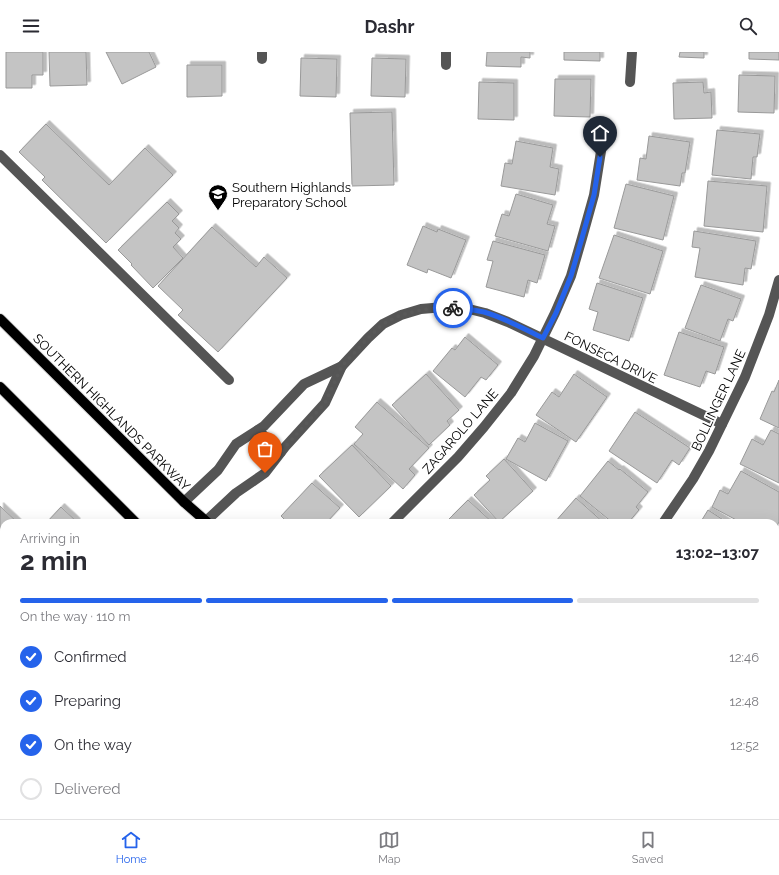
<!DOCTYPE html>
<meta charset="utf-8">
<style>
body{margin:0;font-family:Raleway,sans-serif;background:#f2f2f3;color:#2b2b33;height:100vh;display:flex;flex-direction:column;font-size:15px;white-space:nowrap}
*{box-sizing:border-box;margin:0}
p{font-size:13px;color:#7c7c81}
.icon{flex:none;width:22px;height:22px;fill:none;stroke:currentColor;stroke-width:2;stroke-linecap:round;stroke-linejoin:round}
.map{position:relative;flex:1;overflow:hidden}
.sheet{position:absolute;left:0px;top:467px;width:779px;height:300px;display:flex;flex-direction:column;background:#fff;border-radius:12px 12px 0 0;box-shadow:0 4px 16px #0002}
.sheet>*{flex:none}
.pin{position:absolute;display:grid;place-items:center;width:34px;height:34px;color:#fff;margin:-41px -17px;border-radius:50% 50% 50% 0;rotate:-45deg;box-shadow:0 0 4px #0007}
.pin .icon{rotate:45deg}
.courier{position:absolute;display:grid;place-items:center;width:40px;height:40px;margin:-20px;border:3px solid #2563eb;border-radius:50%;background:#fff;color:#222;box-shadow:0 1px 5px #0007}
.overview em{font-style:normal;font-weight:700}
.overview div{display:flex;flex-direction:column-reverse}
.overview{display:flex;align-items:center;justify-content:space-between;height:68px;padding:0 20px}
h1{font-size:26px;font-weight:700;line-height:30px}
.bar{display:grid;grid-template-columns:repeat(4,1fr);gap:6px 4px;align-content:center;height:48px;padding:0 20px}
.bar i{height:5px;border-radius:3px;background:#e1e1e2}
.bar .active{background:#2563eb}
.bar p{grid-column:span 4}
ol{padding:0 20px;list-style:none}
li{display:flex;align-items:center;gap:12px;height:44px}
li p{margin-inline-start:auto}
li .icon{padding:4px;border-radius:50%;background:#2563eb;color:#fff;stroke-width:4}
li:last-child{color:#7c7c81}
li i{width:22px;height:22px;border:2px solid #e1e1e2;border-radius:50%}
header{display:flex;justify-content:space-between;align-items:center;height:52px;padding:0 20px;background:#fff;font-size:18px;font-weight:700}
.menu{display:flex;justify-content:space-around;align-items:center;height:56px;border-top:1px solid #e1e1e2;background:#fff;font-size:11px;color:#7c7c81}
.menu a{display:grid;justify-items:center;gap:2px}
.menu .active{color:#2563eb}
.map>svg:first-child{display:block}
</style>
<header><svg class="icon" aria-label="menu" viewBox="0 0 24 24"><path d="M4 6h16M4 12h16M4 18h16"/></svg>Dashr<svg class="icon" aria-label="search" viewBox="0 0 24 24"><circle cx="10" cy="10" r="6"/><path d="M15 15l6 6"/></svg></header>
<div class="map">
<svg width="779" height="767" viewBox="0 0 779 767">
<defs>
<filter id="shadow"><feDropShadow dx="3.5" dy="-3.5" stdDeviation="0" flood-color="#0004"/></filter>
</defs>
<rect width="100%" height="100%" fill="#fff"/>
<polygon fill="#dcdcdc" points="4,741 4,763 379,763 383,767 0,767 0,742"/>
<g fill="#c4c4c4" stroke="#999" filter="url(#shadow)">
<polygon points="6,0 43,0 43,23 32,23 32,36 6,36"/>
<polygon points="49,0 86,0 87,33 50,34"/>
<polygon points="106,0 149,0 156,15 122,32"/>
<polygon points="487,0 530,0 530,6 521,5 521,15 486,14"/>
<polygon points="564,0 600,0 600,9 564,8"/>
<polygon points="680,0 704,0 704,6 679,5"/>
<polygon points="749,0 779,0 779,8 749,7"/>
<polygon points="301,6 337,7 336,45 300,44"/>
<polygon points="372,6 406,7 405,45 371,44"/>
<polygon points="187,13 222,13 222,44 187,45"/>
<polygon points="739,23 775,24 774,61 738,60"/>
<polygon points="555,27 591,27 590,65 554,64"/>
<polygon points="479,30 514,31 514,68 478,67"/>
<polygon points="703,30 704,41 711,40 712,66 674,67 673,31"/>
<polygon points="392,60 394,133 352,134 350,61"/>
<polygon points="46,72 109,133 145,96 173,123 106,191 42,128 45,125 19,100"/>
<polygon points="717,78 760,82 757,105 753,105 751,127 712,123"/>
<polygon points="649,84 690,90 685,121 682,121 680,134 637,128 640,106 646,107"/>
<polygon points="516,89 553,96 550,115 559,117 555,143 501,134 505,111 512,112"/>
<polygon points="708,129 767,134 763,180 704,174"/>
<polygon points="626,132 674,144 663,188 614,176"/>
<polygon points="516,142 553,153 547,172 555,174 548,199 495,184 502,162 509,164"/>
<polygon points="167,150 179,162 172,169 179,176 175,181 181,187 173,195 183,206 153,236 131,213 132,212 118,198"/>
<polygon points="423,174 437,180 438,177 466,188 451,226 428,217 427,221 407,213"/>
<polygon points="212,175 256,215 264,205 287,226 218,300 178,263 183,258 158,234"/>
<polygon points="694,179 756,189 751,217 745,216 743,233 695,225 700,196 692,195"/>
<polygon points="614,183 663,199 650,242 599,226"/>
<polygon points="493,189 545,203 537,231 528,228 524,245 486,235 493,209 487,208"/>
<polygon points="597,231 643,246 629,289 593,278 598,260 589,257"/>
<polygon points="701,233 741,247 733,269 728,267 720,289 685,276"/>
<polygon points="679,280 724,295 715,322 706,319 700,335 664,323"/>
<polygon points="465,285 498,313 486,328 481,325 465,345 433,319 452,296 455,298"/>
<polygon points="426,322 459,358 447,369 450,373 429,393 392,353"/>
<polygon points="574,322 607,345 576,390 536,363 552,340 559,345"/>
<polygon points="779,328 779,376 760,367 772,339 774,340"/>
<polygon points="377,350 429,396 409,417 415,423 403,437 354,392 363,382 355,375"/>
<polygon points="635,360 690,396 679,413 672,408 657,431 609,399"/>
<polygon points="535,371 568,389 546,429 506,407 518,386 525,390"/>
<polygon points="771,378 779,382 779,431 740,412 752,387 763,393"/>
<polygon points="352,393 391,434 359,465 319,424"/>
<polygon points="504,407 533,439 499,470 474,443 490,428 486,424"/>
<polygon points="608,409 619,418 620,417 648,440 636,455 639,458 628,471 613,471 580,444"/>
<polygon points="741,419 779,440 779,470 775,477 775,471 742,471 712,455 720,438 728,442"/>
<polygon points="312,431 340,456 326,471 288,471 281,464"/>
<polygon points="576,446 604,471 555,470"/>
<polygon points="468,448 493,471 453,471 449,467"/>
<polygon points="0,454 18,471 4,471 4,509 0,513"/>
<polygon points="61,455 77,470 75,471 46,471"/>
<polygon points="708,458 728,471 700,471"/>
<polygon points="4,515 4,530 0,526 0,519"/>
<polygon points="4,662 4,706 0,707 0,663"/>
<polygon points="779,662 779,685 775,682 775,668"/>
<polygon points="775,700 779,704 779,710 775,714"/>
</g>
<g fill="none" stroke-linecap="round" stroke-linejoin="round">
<g stroke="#dbdbdb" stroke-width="12">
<g id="major">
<polyline points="0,267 184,450 208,471"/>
<polyline points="0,335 136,471"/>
<polyline points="433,763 437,767"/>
<polyline points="502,763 506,767"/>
</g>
</g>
<g stroke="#777" stroke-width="2.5" stroke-dasharray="1 2" stroke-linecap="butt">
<polyline points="169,763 182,767"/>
<polyline points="344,763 351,767"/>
<polyline points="114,767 120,763"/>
<polyline points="188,767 195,765 199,763"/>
</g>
<g stroke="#555" stroke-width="10">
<polyline points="262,7 262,0"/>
<polyline points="446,13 446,0"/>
<polyline points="630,30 632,0"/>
<polyline points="0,103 229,328"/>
<polyline points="258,378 281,400"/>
<polyline points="184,450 218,418 236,392 264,374 304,332 342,314"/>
<polyline points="206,469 236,441 265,421 285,395 325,351 342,314 368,286 383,272 401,263 421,257 444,255 465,256 485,261 508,270 722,372"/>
<polyline points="392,471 458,405 484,375 511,341 534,304 555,261 571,224 582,186 594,143 602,93"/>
<polyline points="663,471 693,427 709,399 745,325 769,263 779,228"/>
<polyline points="775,573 779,567"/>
<polyline points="0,577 4,581"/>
<polyline points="0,622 4,620"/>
<polyline points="685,763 688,767"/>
<polyline points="589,767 593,763"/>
<polyline points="777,767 779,765"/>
</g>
<use href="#major" stroke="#000" stroke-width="10"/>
</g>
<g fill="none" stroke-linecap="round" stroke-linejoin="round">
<polyline stroke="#595959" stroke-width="4" stroke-dasharray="0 7.2" points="265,421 285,395 325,351 342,314 368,286 383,272 401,263 421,258 444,255 453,256"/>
<path stroke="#2563eb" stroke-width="5" d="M453,256c11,0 21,2 31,4 21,6 40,17 59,26l13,-25 15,-37 11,-38 12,-43 6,-38"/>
</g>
<defs>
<g id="school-pin" transform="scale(1)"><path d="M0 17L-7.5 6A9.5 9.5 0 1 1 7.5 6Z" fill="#000" stroke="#fff"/><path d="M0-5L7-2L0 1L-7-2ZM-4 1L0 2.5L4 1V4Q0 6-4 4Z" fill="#fff"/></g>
</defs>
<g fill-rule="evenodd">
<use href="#school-pin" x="218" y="142"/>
</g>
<g text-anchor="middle" stroke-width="3.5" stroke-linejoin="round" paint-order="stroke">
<g font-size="13" fill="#000" stroke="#fff" text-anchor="start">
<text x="232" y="140">Southern Highlands<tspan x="232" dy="15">Preparatory School</tspan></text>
</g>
<g font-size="13" fill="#000" stroke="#fff">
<text transform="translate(611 305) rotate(26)" y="5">FONSECA DRIVE</text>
<text transform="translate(718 348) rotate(-65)" y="5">BOLLINGER LANE</text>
<text transform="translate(112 360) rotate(45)" y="5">SOUTHERN HIGHLANDS PARKWAY</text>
<text transform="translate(460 379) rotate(-49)" y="5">ZAGAROLO LANE</text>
</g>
</g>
</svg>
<div class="pin" style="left:265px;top:421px;background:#ea580c"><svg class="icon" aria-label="bag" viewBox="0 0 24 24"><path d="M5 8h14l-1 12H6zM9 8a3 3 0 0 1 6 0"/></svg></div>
<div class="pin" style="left:600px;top:105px;background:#1f2937"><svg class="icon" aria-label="home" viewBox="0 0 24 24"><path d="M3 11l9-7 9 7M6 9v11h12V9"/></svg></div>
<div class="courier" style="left:453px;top:256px"><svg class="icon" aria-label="bike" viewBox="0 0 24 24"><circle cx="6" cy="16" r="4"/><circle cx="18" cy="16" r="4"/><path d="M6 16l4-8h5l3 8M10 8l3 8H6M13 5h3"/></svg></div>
<section class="sheet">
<div class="overview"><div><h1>2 min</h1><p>Arriving in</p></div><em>13:02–13:07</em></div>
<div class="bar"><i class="active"></i><i class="active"></i><i class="active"></i><i></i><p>On the way · 110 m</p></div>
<ol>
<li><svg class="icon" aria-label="check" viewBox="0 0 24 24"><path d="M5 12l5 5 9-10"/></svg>Confirmed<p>12:46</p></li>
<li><svg class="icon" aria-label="check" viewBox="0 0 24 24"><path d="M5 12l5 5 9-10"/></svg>Preparing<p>12:48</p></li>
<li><svg class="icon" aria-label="check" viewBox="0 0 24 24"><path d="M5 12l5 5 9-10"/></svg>On the way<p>12:52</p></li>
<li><i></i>Delivered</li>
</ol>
</section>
</div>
<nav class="menu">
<a class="active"><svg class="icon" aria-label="home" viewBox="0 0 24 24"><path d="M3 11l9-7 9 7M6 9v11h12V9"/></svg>Home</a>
<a><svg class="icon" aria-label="map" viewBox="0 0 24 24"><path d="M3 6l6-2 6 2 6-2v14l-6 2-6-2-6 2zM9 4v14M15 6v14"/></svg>Map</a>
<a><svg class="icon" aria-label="saved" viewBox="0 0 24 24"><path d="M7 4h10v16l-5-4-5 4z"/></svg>Saved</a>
</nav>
